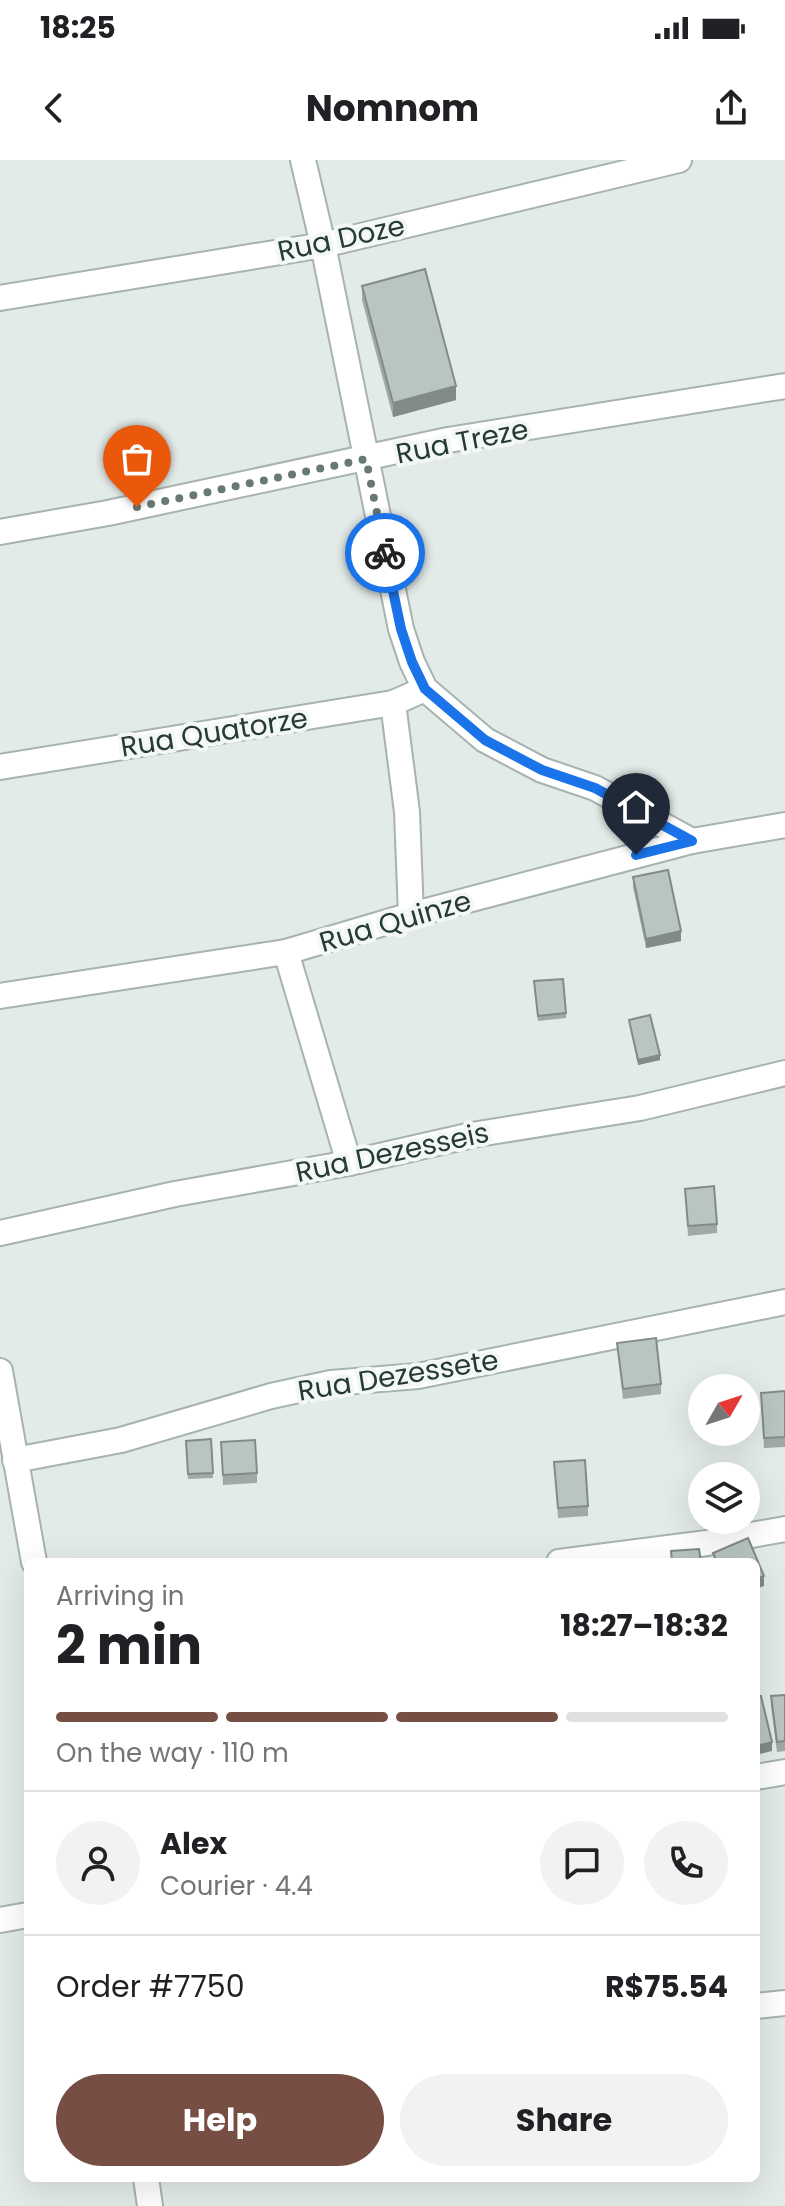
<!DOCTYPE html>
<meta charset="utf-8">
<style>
body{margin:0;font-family:Poppins,sans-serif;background:#f2f2f2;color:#202124;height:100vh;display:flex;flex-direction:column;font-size:30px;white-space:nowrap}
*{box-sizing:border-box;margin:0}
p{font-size:26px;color:#757577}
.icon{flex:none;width:44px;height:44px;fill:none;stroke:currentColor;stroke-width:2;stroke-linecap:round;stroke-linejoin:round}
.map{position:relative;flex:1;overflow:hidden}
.sheet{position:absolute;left:24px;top:1398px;width:736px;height:624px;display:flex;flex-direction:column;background:#fff;border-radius:12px;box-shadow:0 8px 32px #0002}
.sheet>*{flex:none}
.needle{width:52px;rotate:51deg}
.tools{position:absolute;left:688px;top:1214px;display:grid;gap:16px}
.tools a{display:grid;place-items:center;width:72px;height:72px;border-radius:50%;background:#fff;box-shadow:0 8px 32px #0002;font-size:40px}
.pin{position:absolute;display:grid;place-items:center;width:68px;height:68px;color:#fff;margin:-82px -34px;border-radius:50% 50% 50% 0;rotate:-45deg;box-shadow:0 0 8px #0007}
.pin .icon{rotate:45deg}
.courier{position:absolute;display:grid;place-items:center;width:80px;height:80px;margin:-40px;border:6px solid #1a73e8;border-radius:50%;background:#fff;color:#222;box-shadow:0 2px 10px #0007}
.overview em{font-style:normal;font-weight:700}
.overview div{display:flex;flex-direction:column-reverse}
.overview{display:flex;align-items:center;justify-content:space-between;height:136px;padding:0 32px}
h1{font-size:52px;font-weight:700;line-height:60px}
.bar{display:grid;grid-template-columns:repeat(4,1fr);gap:12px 8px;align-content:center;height:96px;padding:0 32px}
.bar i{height:10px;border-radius:6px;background:#e0e0e0}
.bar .current{background:#774e44}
.bar p{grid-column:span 4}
.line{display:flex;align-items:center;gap:20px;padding:0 32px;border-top:2px solid #e0e0e0}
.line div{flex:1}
.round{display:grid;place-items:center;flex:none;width:84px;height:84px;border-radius:42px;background:#f2f2f2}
.action{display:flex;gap:16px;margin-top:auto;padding:16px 32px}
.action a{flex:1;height:92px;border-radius:48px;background:#774e44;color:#fff;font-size:32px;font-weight:700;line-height:92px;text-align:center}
.action a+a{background:#f2f2f2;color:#202124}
.status{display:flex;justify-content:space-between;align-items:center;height:56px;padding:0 40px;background:#fff;direction:ltr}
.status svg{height:22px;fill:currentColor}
header{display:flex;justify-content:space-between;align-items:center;height:104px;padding:0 32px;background:#fff;font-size:36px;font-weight:700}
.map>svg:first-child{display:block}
</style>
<div class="status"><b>18:25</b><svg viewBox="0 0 49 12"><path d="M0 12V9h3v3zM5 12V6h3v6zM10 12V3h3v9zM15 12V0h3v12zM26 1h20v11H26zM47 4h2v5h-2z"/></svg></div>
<header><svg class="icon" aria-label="back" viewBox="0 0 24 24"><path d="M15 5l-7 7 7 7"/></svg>Nomnom<svg class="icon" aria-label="share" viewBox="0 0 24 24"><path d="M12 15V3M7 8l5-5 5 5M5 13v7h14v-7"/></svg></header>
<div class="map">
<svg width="785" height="2046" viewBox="0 0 785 2046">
<rect width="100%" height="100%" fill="#e3ebe8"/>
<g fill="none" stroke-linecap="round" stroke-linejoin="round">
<g stroke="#a6b3ae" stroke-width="28">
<g id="minor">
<polyline points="303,0 323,85 401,469 412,502 425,529 485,580 542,610 595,628 692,681"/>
<polyline points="0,138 323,85 679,0"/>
<polyline points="0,372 108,353 448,280 785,226"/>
<polyline points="393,543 407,652 411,755"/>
<polyline points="0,607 393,543 425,529"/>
<polyline points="286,792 349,1003"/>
<polyline points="0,836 286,792 411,755 692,681 785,665"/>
<polyline points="0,1073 175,1034 349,1003 472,975 640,948 785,913"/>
<polyline points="0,1211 34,1402"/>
<polyline points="15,1300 121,1280 271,1236 331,1223 418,1216 785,1142"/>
<polyline points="559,1402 707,1383 785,1369"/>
<polyline points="756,1617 785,1612"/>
<polyline points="0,1760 28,1755"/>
<polyline points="756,1846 785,1843"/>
<polyline points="146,2018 150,2046"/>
</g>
</g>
<use href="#minor" stroke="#fff" stroke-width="24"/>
</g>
<g fill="#9faaa5">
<polygon points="362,126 456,240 393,257 362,140"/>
<polygon points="633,717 681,781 646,788 633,727"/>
<polygon points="534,826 566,853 566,858 538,861"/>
<polygon points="629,860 660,900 638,905"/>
<polygon points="685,1029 717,1064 717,1073 688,1076"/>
<polygon points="617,1183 661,1224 661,1234 623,1239"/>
<polygon points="785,1231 785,1287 764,1288 761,1233"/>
<polygon points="211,1279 213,1318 188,1319 186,1281"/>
<polygon points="221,1282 257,1313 257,1323 223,1325"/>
<polygon points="554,1302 588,1346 588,1356 558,1358"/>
<polygon points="785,1535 785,1591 777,1592 771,1546 771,1536"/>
</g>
<g fill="#828b86">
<polygon points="456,226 456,240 393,257 393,243"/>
<polygon points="681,771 681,781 646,788 646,779"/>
<polygon points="660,895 660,900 638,905 638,900"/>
<polygon points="764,1416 764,1426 756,1429 756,1419"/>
<polygon points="772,1582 772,1591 756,1595 756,1586"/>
</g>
<g fill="#b9c6c0" stroke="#828b86" stroke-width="2">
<polygon points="425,109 456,226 393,243 362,126"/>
<polygon points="668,710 681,771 646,779 633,717"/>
<polygon points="563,819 566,853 538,856 534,821"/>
<polygon points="650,855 660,895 638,900 629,860"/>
<polygon points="714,1026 717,1064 688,1066 685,1029"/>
<polygon points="656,1178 661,1224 623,1229 617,1183"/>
<polygon points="785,1231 785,1277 764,1278 761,1233"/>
<polygon points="211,1279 213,1313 188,1314 186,1281"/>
<polygon points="255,1280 257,1313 223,1315 221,1282"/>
<polygon points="585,1300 588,1346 558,1348 554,1302"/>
<polygon points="748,1378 764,1416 756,1419 756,1402 717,1402 713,1393"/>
<polygon points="699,1389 701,1402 672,1402 671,1391"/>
<polygon points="785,1535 785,1581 777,1582 771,1536"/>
<polygon points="761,1536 772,1582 756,1586 756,1537"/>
</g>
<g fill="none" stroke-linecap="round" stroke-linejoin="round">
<polyline stroke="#687973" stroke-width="8" stroke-dasharray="0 14.4" points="137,347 366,299 385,393"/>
<polyline stroke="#1a73e8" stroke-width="10" points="385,393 401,469 412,502 425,529 485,580 542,610 595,628 692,681 636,695"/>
</g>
<g text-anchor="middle" stroke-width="8" stroke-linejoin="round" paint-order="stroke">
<g font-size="28" fill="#253b34" stroke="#f3f8f6">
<text transform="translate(341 78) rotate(-12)" y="10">Rua Doze</text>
<text transform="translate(462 281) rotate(-11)" y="10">Rua Treze</text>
<text transform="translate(214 572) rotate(-9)" y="10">Rua Quatorze</text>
<text transform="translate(395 761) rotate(-16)" y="10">Rua Quinze</text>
<text transform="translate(392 992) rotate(-12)" y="10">Rua Dezesseis</text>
<text transform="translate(398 1215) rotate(-9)" y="10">Rua Dezessete</text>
</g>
</g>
</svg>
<div class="tools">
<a><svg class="needle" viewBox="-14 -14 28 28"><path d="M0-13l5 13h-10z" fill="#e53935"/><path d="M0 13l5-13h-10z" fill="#757577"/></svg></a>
<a><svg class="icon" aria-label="layers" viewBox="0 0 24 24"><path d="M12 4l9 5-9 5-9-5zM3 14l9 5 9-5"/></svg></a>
</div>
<div class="pin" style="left:137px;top:347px;background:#ea580c"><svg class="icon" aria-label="bag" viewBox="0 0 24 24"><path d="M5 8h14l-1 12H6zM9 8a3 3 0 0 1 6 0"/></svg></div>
<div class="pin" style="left:636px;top:695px;background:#1f2937"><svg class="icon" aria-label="home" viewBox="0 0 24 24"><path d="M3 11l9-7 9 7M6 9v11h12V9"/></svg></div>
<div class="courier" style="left:385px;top:393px"><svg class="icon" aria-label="bike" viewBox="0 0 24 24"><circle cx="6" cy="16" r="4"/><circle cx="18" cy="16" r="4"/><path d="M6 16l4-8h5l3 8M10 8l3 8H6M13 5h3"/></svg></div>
<section class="sheet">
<div class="overview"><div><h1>2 min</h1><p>Arriving in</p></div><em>18:27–18:32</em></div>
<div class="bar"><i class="current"></i><i class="current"></i><i class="current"></i><i></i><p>On the way · 110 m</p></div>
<div class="line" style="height:144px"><a class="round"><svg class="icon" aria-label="person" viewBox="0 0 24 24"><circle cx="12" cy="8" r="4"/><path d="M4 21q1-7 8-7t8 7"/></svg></a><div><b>Alex</b><p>Courier · 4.4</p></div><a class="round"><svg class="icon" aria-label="chat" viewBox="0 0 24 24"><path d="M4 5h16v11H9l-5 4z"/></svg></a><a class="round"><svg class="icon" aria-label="phone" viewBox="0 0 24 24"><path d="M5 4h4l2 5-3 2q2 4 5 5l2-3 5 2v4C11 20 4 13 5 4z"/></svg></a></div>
<div class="line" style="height:104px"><div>Order #7750</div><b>R$75.54</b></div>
<div class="action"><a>Help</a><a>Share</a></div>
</section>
</div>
